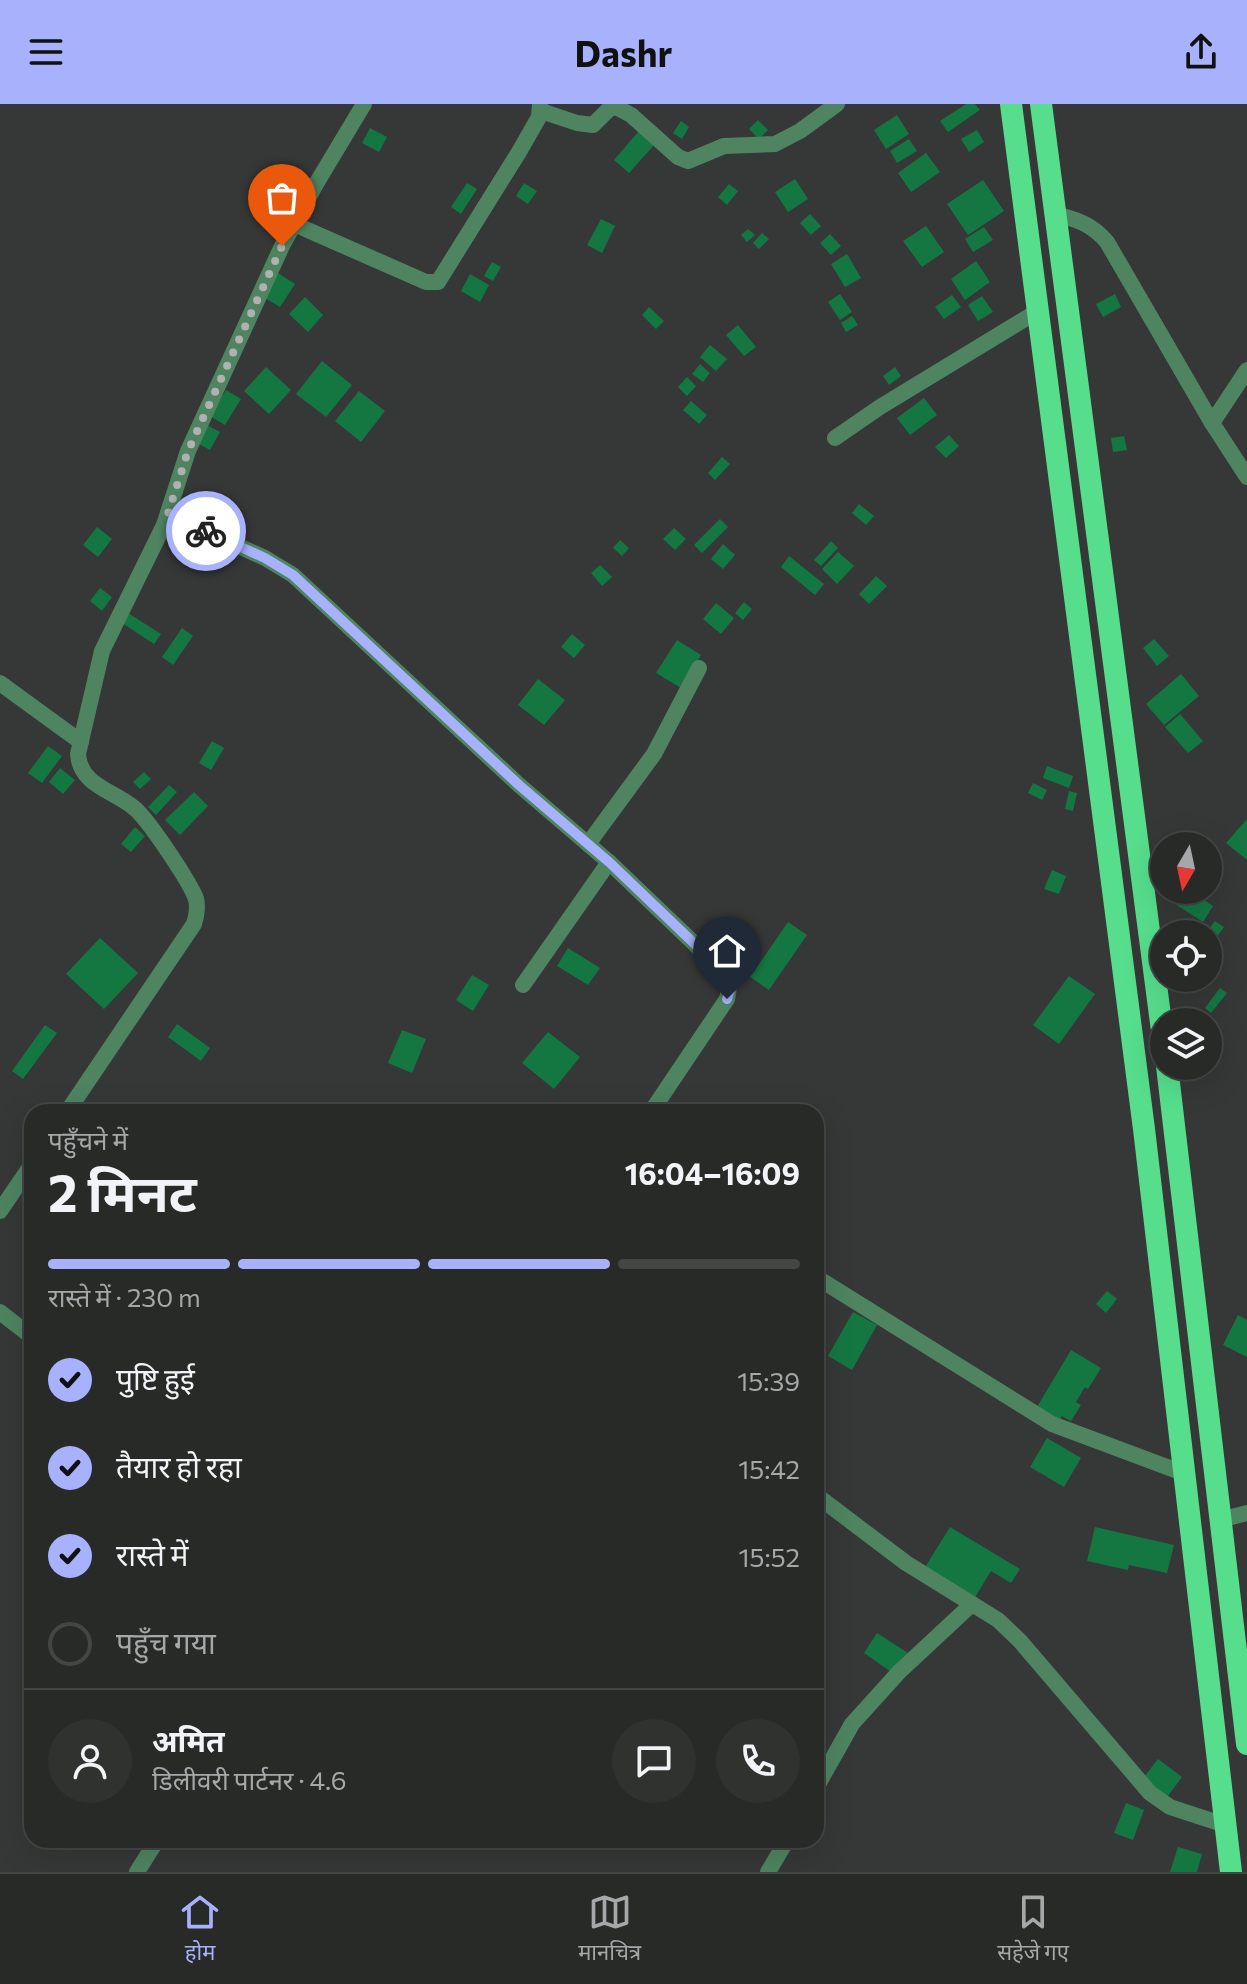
<!DOCTYPE html>
<html lang="hi">
<meta charset="utf-8">
<style>
body{margin:0;font-family:Commissioner,"Noto Sans Devanagari",sans-serif;background:#303230;color:#f1f3f6;height:100vh;display:flex;flex-direction:column;font-size:30px;white-space:nowrap}
*{box-sizing:border-box;margin:0}
p{font-size:26px;color:#a5a7a8}
.icon{flex:none;width:44px;height:44px;fill:none;stroke:currentColor;stroke-width:2;stroke-linecap:round;stroke-linejoin:round}
.map{position:relative;flex:1;overflow:hidden}
.drawer{position:absolute;left:24px;top:1000px;width:800px;height:744px;display:flex;flex-direction:column;background:#282a28;border-radius:24px;box-shadow:0 8px 32px #0002,0 0 0 2px #444645}
.drawer>*{flex:none}
.needle{width:52px;rotate:189deg}
.fabs{position:absolute;left:1150px;top:728px;display:grid;gap:16px}
.fabs a{display:grid;place-items:center;width:72px;height:72px;border-radius:50%;background:#282a28;box-shadow:0 8px 32px #0002,0 0 0 2px #444645;font-size:40px}
.pin{position:absolute;display:grid;place-items:center;width:68px;height:68px;color:#fff;margin:-82px -34px;border-radius:50% 50% 50% 0;rotate:-45deg;box-shadow:0 0 8px #0007}
.pin .icon{rotate:45deg}
.courier{position:absolute;display:grid;place-items:center;width:80px;height:80px;margin:-40px;border:6px solid #a7b1fc;border-radius:50%;background:#fff;color:#222;box-shadow:0 2px 10px #0007}
.overview em{font-style:normal;font-weight:700}
.overview div{display:flex;flex-direction:column-reverse}
.overview{display:flex;align-items:center;justify-content:space-between;height:136px;padding:0 24px}
h1{font-size:52px;font-weight:700;line-height:60px}
.bar{display:grid;grid-template-columns:repeat(4,1fr);gap:12px 8px;align-content:center;height:96px;padding:0 24px}
.bar i{height:10px;border-radius:6px;background:#444645}
.bar .current{background:#a7b1fc}
.bar p{grid-column:span 4}
.line{display:flex;align-items:center;gap:20px;padding:0 24px;border-top:2px solid #444645}
.line div{flex:1}
.round{display:grid;place-items:center;flex:none;width:84px;height:84px;border-radius:42px;background:#303230}
ol{padding:0 24px;list-style:none}
li{display:flex;align-items:center;gap:24px;height:88px}
li p{margin-inline-start:auto}
li .icon{padding:8px;border-radius:50%;background:#a7b1fc;color:#111;stroke-width:4}
li:last-child{color:#a5a7a8}
li i{width:44px;height:44px;border:4px solid #444645;border-radius:50%}
header{display:flex;justify-content:space-between;align-items:center;height:104px;padding:0 24px;background:#a7b1fc;color:#111;font-size:36px;font-weight:700}
.tabs{display:flex;justify-content:space-around;align-items:center;height:112px;border-top:2px solid #444645;background:#282a28;font-size:22px;color:#a5a7a8}
.tabs a{display:grid;justify-items:center;gap:4px}
.tabs .current{color:#a7b1fc}
.map>svg:first-child{display:block}
</style>
<header><svg class="icon" aria-label="menu" viewBox="0 0 24 24"><path d="M4 6h16M4 12h16M4 18h16"/></svg>Dashr<svg class="icon" aria-label="share" viewBox="0 0 24 24"><path d="M12 15V3M7 8l5-5 5 5M5 13v7h14v-7"/></svg></header>
<div class="map">
<svg width="1247" height="1768" viewBox="0 0 1247 1768">
<rect width="100%" height="100%" fill="#353836"/>
<g fill="#147742">
<polygon points="966,0 975,0 980,6 948,28 940,17"/>
<polygon points="897,11 909,30 886,45 874,26"/>
<polygon points="758,16 768,26 759,35 749,25"/>
<polygon points="681,17 689,23 682,35 673,29"/>
<polygon points="370,24 387,33 379,48 362,39"/>
<polygon points="977,26 984,38 969,48 961,35"/>
<polygon points="639,27 655,40 629,69 614,56"/>
<polygon points="909,35 917,47 897,59 890,47"/>
<polygon points="926,49 940,68 911,88 898,69"/>
<polygon points="795,75 808,95 788,108 775,88"/>
<polygon points="983,76 1004,107 968,131 947,100"/>
<polygon points="467,79 477,85 461,110 451,103"/>
<polygon points="524,79 537,87 528,100 516,92"/>
<polygon points="729,80 738,87 727,101 718,93"/>
<polygon points="810,110 821,122 811,131 800,119"/>
<polygon points="601,115 615,122 602,149 587,141"/>
<polygon points="926,122 944,148 922,163 903,137"/>
<polygon points="984,123 993,136 973,148 965,135"/>
<polygon points="748,125 755,131 747,138 741,131"/>
<polygon points="762,129 769,135 759,145 753,139"/>
<polygon points="830,130 841,142 831,151 820,139"/>
<polygon points="847,150 861,174 845,183 831,160"/>
<polygon points="976,157 990,178 965,196 951,175"/>
<polygon points="492,158 501,163 493,177 484,172"/>
<polygon points="278,169 295,180 280,203 263,193"/>
<polygon points="470,170 489,181 480,198 461,187"/>
<polygon points="840,190 852,208 840,216 828,198"/>
<polygon points="1115,190 1121,203 1103,213 1096,200"/>
<polygon points="952,191 961,203 944,215 935,203"/>
<polygon points="982,192 993,208 978,217 968,201"/>
<polygon points="305,193 323,211 308,228 289,210"/>
<polygon points="649,203 664,217 656,225 642,211"/>
<polygon points="852,212 858,221 846,228 841,219"/>
<polygon points="738,221 756,243 744,252 726,231"/>
<polygon points="710,241 727,255 716,267 700,253"/>
<polygon points="322,257 352,281 326,313 296,290"/>
<polygon points="700,260 710,269 703,278 692,270"/>
<polygon points="266,263 291,286 269,310 244,287"/>
<polygon points="895,263 901,272 889,281 883,272"/>
<polygon points="687,273 696,282 687,292 678,283"/>
<polygon points="226,286 241,295 225,321 210,312"/>
<polygon points="359,287 385,307 361,338 335,317"/>
<polygon points="924,294 937,311 910,331 897,314"/>
<polygon points="691,297 707,311 699,320 683,306"/>
<polygon points="207,321 220,328 210,346 197,339"/>
<polygon points="949,331 959,342 946,354 935,343"/>
<polygon points="1124,332 1127,346 1113,348 1111,334"/>
<polygon points="722,353 730,360 715,376 708,369"/>
<polygon points="859,400 874,412 866,421 852,409"/>
<polygon points="720,415 728,423 702,449 694,441"/>
<polygon points="97,423 112,435 98,453 83,441"/>
<polygon points="674,424 686,435 675,446 663,435"/>
<polygon points="620,436 629,444 622,452 613,444"/>
<polygon points="831,437 838,444 821,462 814,456"/>
<polygon points="723,440 735,451 723,465 711,455"/>
<polygon points="838,448 854,462 837,480 822,465"/>
<polygon points="789,452 824,480 815,491 781,463"/>
<polygon points="600,461 612,473 602,482 591,469"/>
<polygon points="876,472 887,482 869,500 859,490"/>
<polygon points="100,484 112,493 102,507 90,497"/>
<polygon points="744,498 752,505 743,516 735,509"/>
<polygon points="716,499 734,514 721,530 703,515"/>
<polygon points="128,509 161,530 154,540 122,519"/>
<polygon points="182,524 193,532 173,561 162,553"/>
<polygon points="572,530 585,541 574,554 561,543"/>
<polygon points="1154,535 1169,552 1157,562 1143,544"/>
<polygon points="677,536 701,551 681,584 656,569"/>
<polygon points="1181,570 1199,592 1164,621 1146,600"/>
<polygon points="538,575 565,596 544,621 518,601"/>
<polygon points="1180,610 1203,637 1188,649 1165,623"/>
<polygon points="212,637 224,644 211,666 199,659"/>
<polygon points="48,642 62,652 42,679 28,669"/>
<polygon points="1047,662 1073,672 1069,684 1043,674"/>
<polygon points="60,664 75,676 63,690 49,678"/>
<polygon points="144,668 151,675 140,685 133,678"/>
<polygon points="1033,679 1047,686 1042,696 1028,689"/>
<polygon points="169,681 177,688 156,711 148,703"/>
<polygon points="1069,687 1077,689 1073,707 1065,705"/>
<polygon points="194,688 208,702 180,731 165,716"/>
<polygon points="1247,715 1247,756 1226,739"/>
<polygon points="135,723 145,732 131,748 121,740"/>
<polygon points="1052,766 1066,772 1059,790 1044,785"/>
<polygon points="1184,786 1189,786 1213,802 1203,818 1175,800"/>
<polygon points="1215,817 1224,823 1208,845 1208,830 1205,830"/>
<polygon points="788,818 807,831 769,886 750,873"/>
<polygon points="100,834 138,869 104,905 66,870"/>
<polygon points="568,844 600,864 588,881 557,862"/>
<polygon points="472,871 489,881 473,907 456,896"/>
<polygon points="1069,872 1095,890 1059,940 1033,921"/>
<polygon points="1220,884 1227,889 1211,909 1205,904"/>
<polygon points="177,920 210,944 201,957 168,933"/>
<polygon points="45,921 57,929 23,975 12,967"/>
<polygon points="402,926 426,935 412,969 388,959"/>
<polygon points="548,928 580,953 554,985 522,959"/>
<polygon points="1107,1187 1117,1195 1106,1209 1096,1200"/>
<polygon points="853,1208 877,1221 852,1266 828,1252"/>
<polygon points="1238,1211 1247,1216 1247,1253 1223,1241"/>
<polygon points="1071,1246 1101,1264 1088,1285 1085,1283 1076,1298 1081,1301 1071,1317 1062,1312 1059,1317 1037,1303"/>
<polygon points="1047,1334 1081,1354 1064,1383 1030,1363"/>
<polygon points="950,1423 1020,1465 1011,1479 991,1467 974,1495 924,1465"/>
<polygon points="1095,1423 1174,1441 1167,1469 1129,1461 1128,1466 1087,1457"/>
<polygon points="877,1529 908,1549 894,1570 864,1549"/>
<polygon points="1158,1655 1182,1673 1165,1696 1141,1677"/>
<polygon points="1126,1699 1144,1706 1133,1736 1114,1729"/>
<polygon points="1178,1743 1202,1750 1197,1768 1170,1768"/>
</g>
<g fill="none" stroke-linecap="round" stroke-linejoin="round">
<g stroke="#4e8460" stroke-width="16">
<polyline points="541,7 577,19 593,21 609,5 616,3 631,11 678,53 688,57 724,42 775,40 800,27 837,0"/>
<path d="M1054,110c22,5 38,10 53,28l105,181 35,54"/>
<polyline points="294,120 426,178 438,178 519,48 539,13 540,0"/>
<polyline points="1212,319 1247,266"/>
<polyline points="835,334 880,303 1038,207"/>
<polyline points="168,410 265,454 293,471 519,681 609,758 523,881"/>
<polyline points="0,579 81,638"/>
<polyline points="588,740 654,650 699,564"/>
<path d="M609,758l115,110c5,10 6,16 3,27l-76,113"/>
<path d="M67,1008l127,-188c3,-10 5,-21 0,-30 -8,-17 -47,-77 -61,-87 -21,-17 -53,-22 -55,-53l24,-103 62,-126 24,-74 94,-205 34,-62 48,-80"/>
<polyline points="0,1107 32,1060"/>
<polyline points="816,1173 1052,1320 1183,1369"/>
<polyline points="0,1208 32,1233"/>
<polyline points="816,1391 906,1459 998,1516 1020,1537 1150,1689 1170,1703 1225,1721"/>
<polyline points="1220,1416 1247,1409"/>
<polyline points="816,1684 852,1620 899,1568 972,1500"/>
<polyline points="137,1768 157,1736"/>
<polyline points="768,1768 787,1736"/>
</g>
<g stroke="#56de8c" stroke-width="22">
<polyline points="1011,0 1144,1025 1231,1768"/>
<polyline points="1041,0 1164,942"/>
<polyline points="1167,962 1247,1640"/>
</g>
</g>
<g fill="none" stroke-linecap="round" stroke-linejoin="round">
<polyline stroke="#afb2b0" stroke-width="8" stroke-dasharray="0 14.4" points="206,427 168,410 188,347 282,142"/>
<polyline stroke="#a7b1fc" stroke-width="10" points="206,427 265,454 293,471 519,681 609,758 724,868 730,886 727,895"/>
</g>
</svg>
<div class="fabs">
<a><svg class="needle" viewBox="-14 -14 28 28"><path d="M0-13l5 13h-10z" fill="#e53935"/><path d="M0 13l5-13h-10z" fill="#a5a7a8"/></svg></a>
<a><svg class="icon" aria-label="locate" viewBox="0 0 24 24"><circle cx="12" cy="12" r="6"/><path d="M12 2v4M12 18v4M2 12h4M18 12h4"/></svg></a>
<a><svg class="icon" aria-label="layers" viewBox="0 0 24 24"><path d="M12 4l9 5-9 5-9-5zM3 14l9 5 9-5"/></svg></a>
</div>
<div class="pin" style="left:282px;top:142px;background:#ea580c"><svg class="icon" aria-label="bag" viewBox="0 0 24 24"><path d="M5 8h14l-1 12H6zM9 8a3 3 0 0 1 6 0"/></svg></div>
<div class="pin" style="left:727px;top:895px;background:#1f2937"><svg class="icon" aria-label="home" viewBox="0 0 24 24"><path d="M3 11l9-7 9 7M6 9v11h12V9"/></svg></div>
<div class="courier" style="left:206px;top:427px"><svg class="icon" aria-label="bike" viewBox="0 0 24 24"><circle cx="6" cy="16" r="4"/><circle cx="18" cy="16" r="4"/><path d="M6 16l4-8h5l3 8M10 8l3 8H6M13 5h3"/></svg></div>
<section class="drawer">
<div class="overview"><div><h1>2 मिनट</h1><p>पहुँचने में</p></div><em>16:04–16:09</em></div>
<div class="bar"><i class="current"></i><i class="current"></i><i class="current"></i><i></i><p>रास्ते में · 230 m</p></div>
<ol>
<li><svg class="icon" aria-label="check" viewBox="0 0 24 24"><path d="M5 12l5 5 9-10"/></svg>पुष्टि हुई<p>15:39</p></li>
<li><svg class="icon" aria-label="check" viewBox="0 0 24 24"><path d="M5 12l5 5 9-10"/></svg>तैयार हो रहा<p>15:42</p></li>
<li><svg class="icon" aria-label="check" viewBox="0 0 24 24"><path d="M5 12l5 5 9-10"/></svg>रास्ते में<p>15:52</p></li>
<li><i></i>पहुँच गया</li>
</ol>
<div class="line" style="height:144px"><a class="round"><svg class="icon" aria-label="person" viewBox="0 0 24 24"><circle cx="12" cy="8" r="4"/><path d="M4 21q1-7 8-7t8 7"/></svg></a><div><b>अमित</b><p>डिलीवरी पार्टनर · 4.6</p></div><a class="round"><svg class="icon" aria-label="chat" viewBox="0 0 24 24"><path d="M4 5h16v11H9l-5 4z"/></svg></a><a class="round"><svg class="icon" aria-label="phone" viewBox="0 0 24 24"><path d="M5 4h4l2 5-3 2q2 4 5 5l2-3 5 2v4C11 20 4 13 5 4z"/></svg></a></div>
</section>
</div>
<nav class="tabs">
<a class="current"><svg class="icon" aria-label="home" viewBox="0 0 24 24"><path d="M3 11l9-7 9 7M6 9v11h12V9"/></svg>होम</a>
<a><svg class="icon" aria-label="map" viewBox="0 0 24 24"><path d="M3 6l6-2 6 2 6-2v14l-6 2-6-2-6 2zM9 4v14M15 6v14"/></svg>मानचित्र</a>
<a><svg class="icon" aria-label="saved" viewBox="0 0 24 24"><path d="M7 4h10v16l-5-4-5 4z"/></svg>सहेजे गए</a>
</nav>
